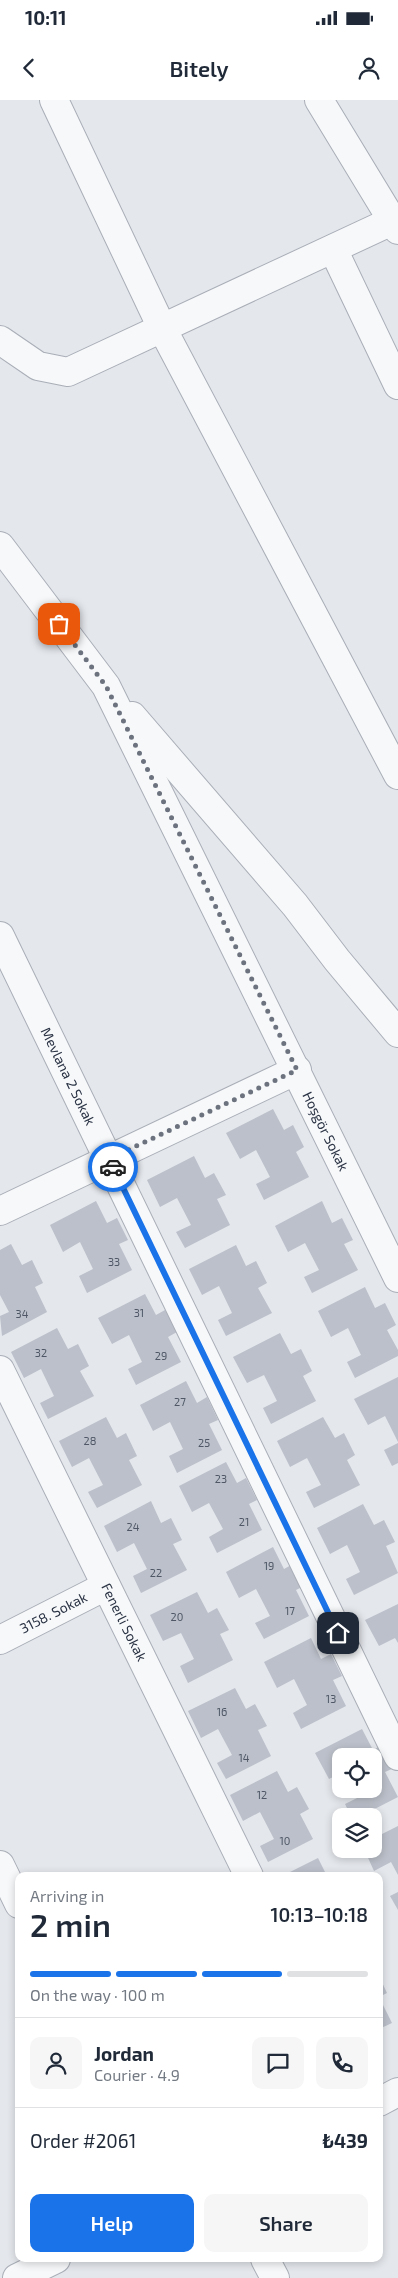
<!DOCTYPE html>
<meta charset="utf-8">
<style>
body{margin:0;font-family:"Exo 2",sans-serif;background:#f6f6f7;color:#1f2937;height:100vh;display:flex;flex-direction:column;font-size:19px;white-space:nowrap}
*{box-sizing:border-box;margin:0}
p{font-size:16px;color:#747a83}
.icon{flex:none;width:28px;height:28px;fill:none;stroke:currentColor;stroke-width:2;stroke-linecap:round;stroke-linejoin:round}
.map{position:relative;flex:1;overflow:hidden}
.details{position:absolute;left:15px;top:1772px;width:368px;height:390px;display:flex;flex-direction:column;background:#fff;border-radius:10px;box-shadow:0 2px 8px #0003}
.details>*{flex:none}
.controls{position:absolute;left:332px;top:1648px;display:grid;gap:10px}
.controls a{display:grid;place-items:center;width:50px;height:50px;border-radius:10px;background:#fff;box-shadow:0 2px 8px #0003;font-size:25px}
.pin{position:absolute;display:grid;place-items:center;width:42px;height:42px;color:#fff;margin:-21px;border-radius:10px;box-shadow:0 2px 8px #0006}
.courier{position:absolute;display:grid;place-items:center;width:50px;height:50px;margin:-25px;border:4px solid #1a73e8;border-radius:50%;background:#fff;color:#222;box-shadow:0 1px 6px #0007}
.head em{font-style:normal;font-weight:600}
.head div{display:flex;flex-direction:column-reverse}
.head{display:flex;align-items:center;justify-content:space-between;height:85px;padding:0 15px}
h1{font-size:32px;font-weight:600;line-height:38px}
.bar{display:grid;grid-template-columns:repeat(4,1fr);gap:8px 5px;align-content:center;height:60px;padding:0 15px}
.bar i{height:6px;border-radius:4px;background:#e0e1e3}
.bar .current{background:#1a73e8}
.bar p{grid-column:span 4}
.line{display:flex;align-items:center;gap:12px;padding:0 15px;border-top:1px solid #e0e1e3}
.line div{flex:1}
.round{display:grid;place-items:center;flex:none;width:52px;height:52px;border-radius:10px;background:#f6f6f7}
.cta{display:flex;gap:10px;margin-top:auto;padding:10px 15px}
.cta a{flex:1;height:58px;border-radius:10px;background:#1a73e8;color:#fff;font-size:20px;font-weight:600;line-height:58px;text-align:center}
.cta a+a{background:#f6f6f7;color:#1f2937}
.status{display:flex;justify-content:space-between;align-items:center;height:35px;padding:0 25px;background:#fff;direction:ltr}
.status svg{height:14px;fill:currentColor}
header{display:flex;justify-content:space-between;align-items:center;height:65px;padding:0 15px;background:#fff;font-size:22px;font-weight:600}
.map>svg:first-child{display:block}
</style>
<div class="status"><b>10:11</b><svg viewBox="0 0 49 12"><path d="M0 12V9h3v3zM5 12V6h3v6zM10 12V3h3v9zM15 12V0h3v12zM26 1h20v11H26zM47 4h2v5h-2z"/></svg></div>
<header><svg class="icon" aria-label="back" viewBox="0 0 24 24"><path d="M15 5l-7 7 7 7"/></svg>Bitely<svg class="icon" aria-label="person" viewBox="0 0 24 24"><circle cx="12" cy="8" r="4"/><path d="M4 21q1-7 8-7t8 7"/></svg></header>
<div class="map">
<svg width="398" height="2178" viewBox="0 0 398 2178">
<rect width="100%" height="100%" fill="#e4e7ec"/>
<g fill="#bbc0ca">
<polygon points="273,1009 284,1030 293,1025 304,1047 296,1052 309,1077 264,1100 256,1084 270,1077 256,1050 240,1059 226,1033"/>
<polygon points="194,1056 205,1078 214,1073 226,1095 217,1099 230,1125 185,1148 176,1132 191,1125 177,1098 160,1107 147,1080"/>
<polygon points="96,1101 107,1123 117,1118 128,1140 119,1144 132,1170 87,1193 79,1176 93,1169 80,1142 63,1152 50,1125"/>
<polygon points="322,1101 332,1123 342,1118 353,1140 344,1144 358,1170 312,1193 304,1177 319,1170 305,1143 288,1152 275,1126"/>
<polygon points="11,1144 22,1165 32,1160 43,1183 35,1187 47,1212 2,1236 0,1216 9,1212 0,1195 0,1150"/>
<polygon points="236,1145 246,1166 256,1161 267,1183 258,1188 272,1213 226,1236 218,1220 232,1213 219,1186 202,1195 189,1169"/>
<polygon points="365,1187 375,1208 385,1203 396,1225 387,1230 398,1250 398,1256 355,1278 347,1262 361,1255 348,1228 331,1237 318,1211"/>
<polygon points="145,1194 156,1215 165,1210 177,1232 168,1237 181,1262 136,1285 128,1269 142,1262 129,1235 112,1244 98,1218"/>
<polygon points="57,1228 68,1249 78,1244 89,1266 80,1271 94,1296 48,1319 40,1303 54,1296 41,1269 24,1278 11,1252"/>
<polygon points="280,1233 291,1254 301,1249 312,1271 303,1276 316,1301 271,1324 263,1308 277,1301 264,1275 247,1283 233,1257"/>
<polygon points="398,1277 398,1342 385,1316 368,1325 354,1299"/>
<polygon points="186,1281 197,1303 207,1297 218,1320 209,1324 222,1350 177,1373 169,1356 183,1349 170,1322 153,1331 140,1305"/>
<polygon points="106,1317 117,1338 126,1333 137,1356 129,1360 142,1385 97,1408 88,1392 103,1385 89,1358 72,1367 59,1341"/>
<polygon points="323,1317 335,1338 344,1333 355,1355 347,1360 360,1385 314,1408 306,1392 321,1385 307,1358 290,1367 277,1341"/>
<polygon points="398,1343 398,1363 392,1366 384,1350"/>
<polygon points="226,1362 237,1383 246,1378 257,1400 249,1404 262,1430 217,1453 209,1437 223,1429 209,1403 192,1412 179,1386"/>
<polygon points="151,1401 161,1423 171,1418 182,1440 173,1444 187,1470 141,1493 133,1476 147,1469 134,1443 117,1452 104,1426"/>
<polygon points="363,1404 374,1425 384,1420 395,1442 386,1446 398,1473 354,1495 346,1479 360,1472 347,1445 330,1454 317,1428"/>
<polygon points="273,1447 284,1469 293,1464 304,1486 296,1490 309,1516 264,1539 255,1523 270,1516 256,1489 239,1498 226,1472"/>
<polygon points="197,1492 208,1513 217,1508 229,1530 220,1534 233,1560 188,1583 180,1566 194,1559 181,1533 163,1541 150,1515"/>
<polygon points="398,1504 398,1543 395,1538 379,1546 365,1520"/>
<polygon points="311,1538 321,1559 331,1554 342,1576 333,1580 346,1606 301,1629 293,1613 307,1605 294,1579 277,1588 264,1562"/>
<polygon points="235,1588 246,1609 255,1604 267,1626 258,1630 271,1656 226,1679 217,1663 232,1655 218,1629 201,1638 188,1611"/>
<polygon points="362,1629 373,1650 382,1645 394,1668 385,1672 398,1697 361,1716 351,1716 345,1704 359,1697 355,1689 374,1689 374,1656 341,1656 341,1673 329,1679 315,1653"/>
<polygon points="277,1671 288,1692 297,1687 309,1709 300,1714 313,1739 268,1762 260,1746 274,1739 260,1712 243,1721 230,1695"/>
<polygon points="398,1726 398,1775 391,1762 374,1771 364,1749 374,1749 374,1738"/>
<polygon points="318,1758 327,1776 282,1776"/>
<polygon points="398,1792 398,1810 390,1796"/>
<polygon points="379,1876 387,1893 379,1897 392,1923 379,1929"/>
</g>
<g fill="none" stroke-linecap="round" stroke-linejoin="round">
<g stroke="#a9aeb7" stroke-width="30">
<g id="street">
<polyline points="54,0 162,228 398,675"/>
<polyline points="319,0 398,130"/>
<polyline points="333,149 398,285"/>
<polyline points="0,240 38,266 68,272 392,121"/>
<path id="s1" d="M0,446l106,140 292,592"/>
<polyline points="132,616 295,805 337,860 398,933"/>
<path id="s2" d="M0,836l398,820"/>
<polyline points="0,1111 297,970"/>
<path id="s3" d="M0,1270l249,506"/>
<path id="s4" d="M0,1540l106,-54"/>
<polyline points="0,1765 19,1804"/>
<polyline points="379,2002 398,1992"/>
<polyline points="265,2159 275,2178"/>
<polyline points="17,2178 56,2159"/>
</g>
</g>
<use href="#street" stroke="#f7f8fa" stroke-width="28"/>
</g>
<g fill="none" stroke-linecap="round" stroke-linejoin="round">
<polyline stroke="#6c737f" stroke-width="5" stroke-dasharray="0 9" points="59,524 106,586 297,970 109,1059 113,1067"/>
<polyline stroke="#1a73e8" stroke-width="6" points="113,1067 338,1533"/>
</g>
<g text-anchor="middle" stroke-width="4" stroke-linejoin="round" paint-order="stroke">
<g font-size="11" fill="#4f5766">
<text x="114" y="1166">33</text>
<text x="139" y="1217">31</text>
<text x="22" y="1218">34</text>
<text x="41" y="1257">32</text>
<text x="161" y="1260">29</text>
<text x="180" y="1306">27</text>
<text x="90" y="1345">28</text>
<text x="204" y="1347">25</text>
<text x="221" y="1383">23</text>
<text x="244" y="1426">21</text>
<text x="133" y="1431">24</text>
<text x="269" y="1470">19</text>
<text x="156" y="1477">22</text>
<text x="290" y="1515">17</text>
<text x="177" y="1521">20</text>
<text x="331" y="1603">13</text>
<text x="222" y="1616">16</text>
<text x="244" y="1662">14</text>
<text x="262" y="1699">12</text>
<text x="285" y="1745">10</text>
</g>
<g font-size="14" fill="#2b3445" stroke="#f4f6f9">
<text dy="5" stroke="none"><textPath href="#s2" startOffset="156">Mevlana 2 Sokak</textPath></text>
<text dy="5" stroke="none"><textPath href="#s1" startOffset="672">Hoşgör Sokak</textPath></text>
<text dy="5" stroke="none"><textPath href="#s4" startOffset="60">3158. Sokak</textPath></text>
<text dy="5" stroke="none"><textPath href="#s3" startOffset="281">Fenerli Sokak</textPath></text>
</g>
</g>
</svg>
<div class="controls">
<a><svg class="icon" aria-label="locate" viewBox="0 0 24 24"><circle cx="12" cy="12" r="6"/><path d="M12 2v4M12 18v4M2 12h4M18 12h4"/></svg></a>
<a><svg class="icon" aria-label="layers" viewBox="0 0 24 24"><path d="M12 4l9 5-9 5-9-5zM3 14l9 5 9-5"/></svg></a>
</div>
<div class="pin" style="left:59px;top:524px;background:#ea580c"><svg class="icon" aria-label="bag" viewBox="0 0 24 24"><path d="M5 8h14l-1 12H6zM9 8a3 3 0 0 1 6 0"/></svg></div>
<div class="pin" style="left:338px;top:1533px;background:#1f2937"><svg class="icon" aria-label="home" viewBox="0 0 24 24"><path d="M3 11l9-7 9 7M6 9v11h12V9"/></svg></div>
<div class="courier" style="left:113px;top:1067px"><svg class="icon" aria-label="car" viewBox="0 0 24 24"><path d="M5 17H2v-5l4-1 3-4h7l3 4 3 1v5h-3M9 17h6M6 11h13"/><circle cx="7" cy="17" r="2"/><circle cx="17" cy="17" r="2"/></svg></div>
<section class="details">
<div class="head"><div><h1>2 min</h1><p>Arriving in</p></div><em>10:13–10:18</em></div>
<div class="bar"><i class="current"></i><i class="current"></i><i class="current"></i><i></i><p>On the way · 100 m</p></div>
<div class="line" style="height:90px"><a class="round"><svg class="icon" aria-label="person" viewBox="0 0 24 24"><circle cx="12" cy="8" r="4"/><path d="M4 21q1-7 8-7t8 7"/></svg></a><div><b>Jordan</b><p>Courier · 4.9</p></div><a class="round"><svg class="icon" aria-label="chat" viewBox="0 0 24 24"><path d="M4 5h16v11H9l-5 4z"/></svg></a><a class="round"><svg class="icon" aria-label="phone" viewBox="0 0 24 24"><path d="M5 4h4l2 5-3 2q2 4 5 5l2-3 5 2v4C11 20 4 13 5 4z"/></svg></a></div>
<div class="line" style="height:65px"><div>Order #2061</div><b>₺439</b></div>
<div class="cta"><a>Help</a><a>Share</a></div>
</section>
</div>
